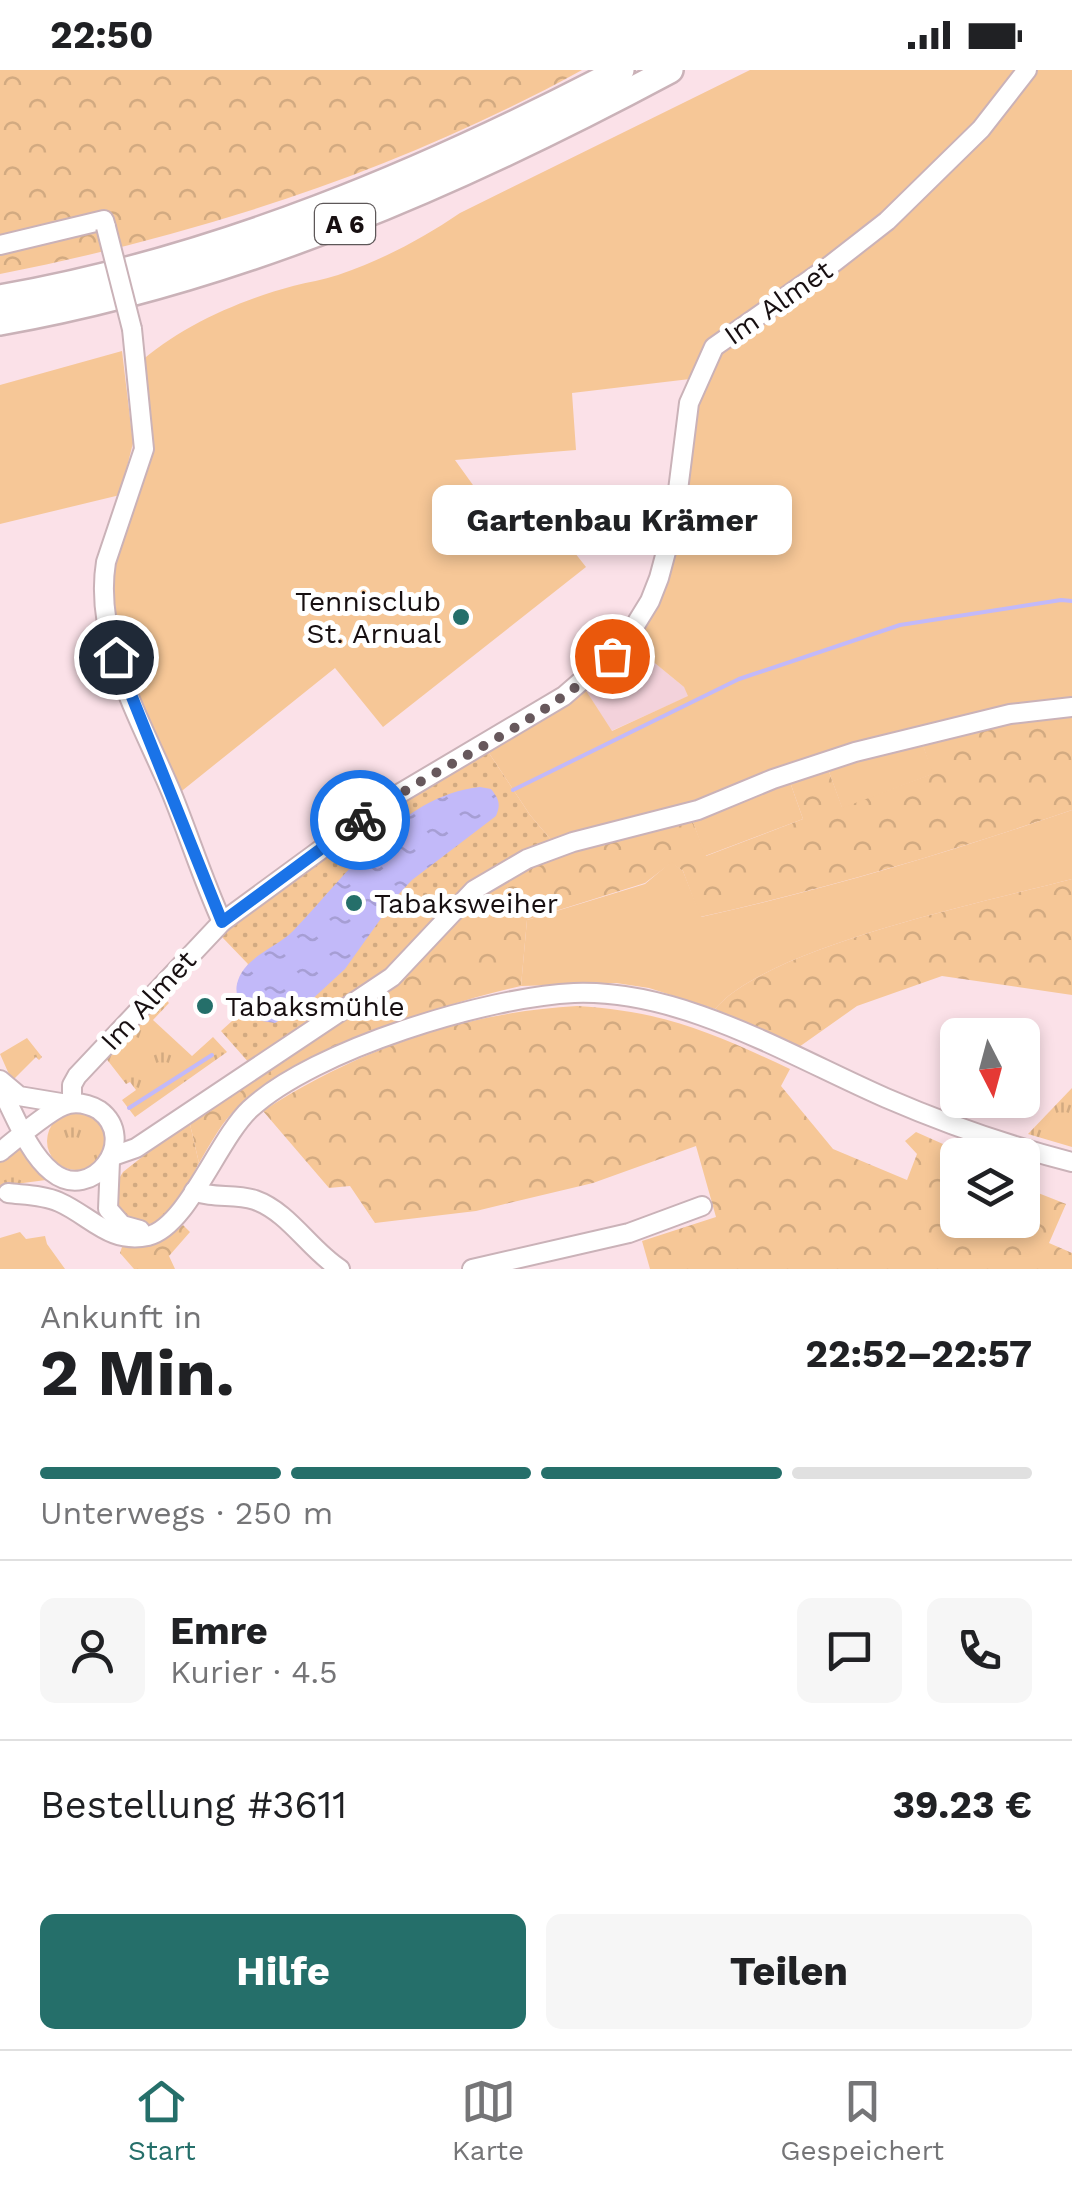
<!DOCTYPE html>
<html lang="de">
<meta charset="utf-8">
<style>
body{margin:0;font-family:"Work Sans",sans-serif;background:#f6f6f6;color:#202124;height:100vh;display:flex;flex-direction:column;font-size:38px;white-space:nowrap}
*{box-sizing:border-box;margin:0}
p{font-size:32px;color:#757577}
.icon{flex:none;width:55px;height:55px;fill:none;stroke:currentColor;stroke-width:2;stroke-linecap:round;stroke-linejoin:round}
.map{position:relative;height:1199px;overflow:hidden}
.sheet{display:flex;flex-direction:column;background:#fff;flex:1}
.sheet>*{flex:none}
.needle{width:65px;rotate:174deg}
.fabs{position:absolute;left:940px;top:948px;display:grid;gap:20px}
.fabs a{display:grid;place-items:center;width:100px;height:100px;border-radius:15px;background:#fff;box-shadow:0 5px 15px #0003;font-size:50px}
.pin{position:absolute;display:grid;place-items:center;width:85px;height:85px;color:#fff;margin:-42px;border:5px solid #fff;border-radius:50%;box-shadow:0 2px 10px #0007}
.courier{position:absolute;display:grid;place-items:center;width:100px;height:100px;margin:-50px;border:8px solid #1a73e8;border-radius:50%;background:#fff;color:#222;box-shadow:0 2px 12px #0007}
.bubble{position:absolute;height:70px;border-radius:15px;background:#fff;box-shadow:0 5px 15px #0003;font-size:32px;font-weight:700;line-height:70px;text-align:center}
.overview em{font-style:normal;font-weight:700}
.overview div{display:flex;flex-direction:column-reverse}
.overview{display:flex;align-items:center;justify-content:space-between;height:170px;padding:0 40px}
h1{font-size:65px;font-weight:700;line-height:75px}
.bar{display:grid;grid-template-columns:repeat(4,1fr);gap:15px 10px;align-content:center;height:120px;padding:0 40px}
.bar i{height:12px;border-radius:8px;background:#e0e0e0}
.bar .current{background:#256f6a}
.bar p{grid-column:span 4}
.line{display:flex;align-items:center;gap:25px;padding:0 40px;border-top:2px solid #e0e0e0}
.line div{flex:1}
.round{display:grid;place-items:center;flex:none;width:105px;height:105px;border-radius:15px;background:#f6f6f6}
.action{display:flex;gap:20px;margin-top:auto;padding:20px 40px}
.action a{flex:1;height:115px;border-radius:15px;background:#256f6a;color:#fff;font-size:40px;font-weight:700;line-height:115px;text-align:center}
.action a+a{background:#f6f6f6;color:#202124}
.status{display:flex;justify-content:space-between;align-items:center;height:70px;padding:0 50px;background:#fff;direction:ltr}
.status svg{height:28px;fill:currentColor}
.tab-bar{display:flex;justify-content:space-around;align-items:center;height:140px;border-top:2px solid #e0e0e0;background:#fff;font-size:28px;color:#757577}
.tab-bar a{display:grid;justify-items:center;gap:5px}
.tab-bar .current{color:#256f6a}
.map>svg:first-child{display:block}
</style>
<div class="status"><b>22:50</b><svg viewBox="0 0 49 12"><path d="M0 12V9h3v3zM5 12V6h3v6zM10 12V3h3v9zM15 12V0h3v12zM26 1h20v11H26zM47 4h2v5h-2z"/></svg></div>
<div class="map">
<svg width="1072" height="1199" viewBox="0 0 1072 1199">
<defs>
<pattern id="grass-tufts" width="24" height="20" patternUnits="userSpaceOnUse" patternTransform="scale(2.5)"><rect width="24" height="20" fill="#f6c797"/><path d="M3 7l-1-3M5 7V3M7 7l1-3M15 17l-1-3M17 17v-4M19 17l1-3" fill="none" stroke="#d2aa81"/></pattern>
<pattern id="forest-crowns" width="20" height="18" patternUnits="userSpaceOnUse" patternTransform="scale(2.5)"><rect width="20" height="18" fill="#f6c797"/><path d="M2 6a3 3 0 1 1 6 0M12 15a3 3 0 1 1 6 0" fill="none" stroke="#d2aa81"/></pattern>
<pattern id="park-dots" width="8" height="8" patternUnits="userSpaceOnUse" patternTransform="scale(2.5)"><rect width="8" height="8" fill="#f6c797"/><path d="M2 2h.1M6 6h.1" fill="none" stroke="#d2aa81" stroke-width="1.8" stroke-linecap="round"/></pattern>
<pattern id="water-ripples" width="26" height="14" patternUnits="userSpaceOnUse" patternTransform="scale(2.5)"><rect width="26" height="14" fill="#c2b9f9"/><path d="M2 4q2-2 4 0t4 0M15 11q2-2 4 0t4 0" fill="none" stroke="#a69ed4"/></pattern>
</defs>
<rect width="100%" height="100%" fill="#fbe1e8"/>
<polygon fill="#f3d2db" points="634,576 684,617 689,626 611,661 585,619"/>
<g fill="url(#grass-tufts)">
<polygon points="161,925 169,933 153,950 192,986 213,967 227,982 135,1047 122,1030 136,1020 130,1012 126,1014 105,987"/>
<polygon points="27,968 42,987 39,990 36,987 12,1011 0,984"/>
<polygon points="1072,1018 1072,1077 1028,1064"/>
<circle cx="76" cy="1071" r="29"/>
<polygon points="22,1074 46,1110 0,1116 0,1090"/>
</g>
<g fill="url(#forest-crowns)">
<path d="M0,0h582c-182,100 -379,164 -582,204z"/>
<path d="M1072,644v96c-122,42 -246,79 -372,107l-17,-46 -12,-8 -26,20 -118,37 -6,66c-80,18 -221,64 -282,120 -17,15 -28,37 -40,57l-10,-43 289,-224 52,-30 45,-16 118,-28 13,34 97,-37 -13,-37 38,-13 14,38 90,-33 -10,-32 89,-20z"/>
<path d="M1072,809v116l-130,-19 -85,30 -58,41 -84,-38c51,-62 274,-108 357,-130z"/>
<path d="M577,936c87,5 136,27 213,63l-9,17 52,63 74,31 10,-26 -12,-13 11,-9 27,12 2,9 12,8 1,59h64l1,-33 43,17 -17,39 23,10v16h-422l-8,-28 74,-24 -20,-71 -103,37 -117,28 -101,12 -25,-37 -21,2 -66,-77c93,-61 202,-99 314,-105z"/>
<polygon points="183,1155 190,1162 169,1186 175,1199 134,1199 120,1183 122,1177 154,1173"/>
</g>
<g fill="url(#park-dots)">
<polygon points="485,677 530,745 552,771 510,791 388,901 250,994 221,961 243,941 237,914 248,894 222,867 246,842 387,738"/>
<path d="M189,1050l10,43c-11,20 -29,66 -59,61 -7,-1 -16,-7 -23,-10l-2,-29 8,-13z"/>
</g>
<g fill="#f6c797">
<path d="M750,0h322v628l-64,7 -175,45 -125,48 -156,43 -22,-26 -45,-68 100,-58 27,42 76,-35 -4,-9 -50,-41 27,-57 33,-185 10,-24 -14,-1 -118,14 4,57 -121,10 51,71 32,-25 48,61 -203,160 -48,-59 -162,130 -51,-122 -18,-79 38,-139 -5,-93c41,-38 103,-65 156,-79 15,-4 30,-6 45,-11 44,-15 84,-36 122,-62z"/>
<polygon points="122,281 133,373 120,425 0,454 0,315"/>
<polygon points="922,672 933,704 842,738 828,699"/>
<polygon points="790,712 803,749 705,786 693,752"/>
<path d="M1072,740v69c-83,22 -306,68 -357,130l-66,-21 -33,-5 -95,3 6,-66 118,-36 26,-22 12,9 18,46c126,-28 249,-65 371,-107z"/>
<polygon points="20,1162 26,1169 45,1166 47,1174 65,1199 0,1199 0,1168"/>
</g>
<path fill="url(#water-ripples)" d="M480,717l11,2c8,10 10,15 5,27l-84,64 -15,16 -52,73 -38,35 -32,19 -25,-4c-7,-9 -16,-23 -13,-35 6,-27 38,-35 56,-53 52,-53 105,-135 187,-144z"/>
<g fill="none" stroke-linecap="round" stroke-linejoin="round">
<g stroke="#c2b9f9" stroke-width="4">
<polyline points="513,720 739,609 900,555 1061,530 1072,531"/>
<polyline points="129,1038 212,985"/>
</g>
<g stroke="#cab2b8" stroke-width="22">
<g id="minor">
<polyline points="0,175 104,150 106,157"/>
<path d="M132,259l12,120 -38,113c-13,80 36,160 66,232 17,42 31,86 50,128"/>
<polyline points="0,1010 19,1026 67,1034"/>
<path d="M0,1017c14,26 28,66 52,85 40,32 88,-32 47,-62 -9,-5 -20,-8 -30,-6 -15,2 -54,36 -69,48"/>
<polyline points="72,1033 72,1015 77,1006 222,852 387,731 564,626 623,575 650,531 659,508 674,452 689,333 714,277 828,197 887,151 981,59 1027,0"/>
<polyline points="113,1086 136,1078 392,907 474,820 527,789 573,772 698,740 773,709 855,682 1010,644 1072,637"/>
<polyline points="110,1091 108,1139 122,1155 140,1160"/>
<path d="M194,1121c19,8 41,2 61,9 34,12 55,50 85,69"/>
<path d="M8,1123c16,2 36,2 51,9 32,14 50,42 89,34 39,-9 70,-97 102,-127 65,-60 237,-112 324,-116 108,-4 216,63 312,105 60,26 123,48 186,64"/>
<polyline points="472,1199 629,1163 702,1136"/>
</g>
</g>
<g stroke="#cab2b8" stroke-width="30">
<g id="highway">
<path d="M0,228c218,-38 426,-126 621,-228"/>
<path d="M0,252c237,-42 459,-139 670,-252"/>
</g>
</g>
<use href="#minor" stroke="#fff" stroke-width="18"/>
<use href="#highway" stroke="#fff" stroke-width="25"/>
<g stroke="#cab2b8" stroke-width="22" stroke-linecap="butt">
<polyline id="minor-bridge" points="106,157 132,259"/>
</g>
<use href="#minor-bridge" stroke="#fff" stroke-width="18"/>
</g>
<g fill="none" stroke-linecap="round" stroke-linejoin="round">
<path stroke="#67585c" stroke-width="10" stroke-dasharray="0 18" d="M360,750c81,-57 182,-96 252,-164"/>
<polyline stroke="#1a73e8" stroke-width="12" points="116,587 222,852 360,750"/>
</g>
<g fill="#256f6a" stroke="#fff" stroke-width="4">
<circle cx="461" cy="547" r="10"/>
<circle cx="354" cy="833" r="10"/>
<circle cx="205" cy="936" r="10"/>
</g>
<g text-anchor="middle" stroke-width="10" stroke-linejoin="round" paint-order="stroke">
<rect fill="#fff" stroke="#5d5758" stroke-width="2.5" x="315" y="134" width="60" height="40" rx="8"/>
<g font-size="25" font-weight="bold" fill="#170f11">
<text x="345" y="163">A 6</text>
</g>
<g font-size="28" fill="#170f11" stroke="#fff">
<text transform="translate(778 232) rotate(-35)" y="10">Im Almet</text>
<text transform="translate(148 930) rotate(-47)" y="10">Im Almet</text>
</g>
<g font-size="28" fill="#170f11" stroke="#fff" text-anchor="start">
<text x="441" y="541" text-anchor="end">Tennisclub<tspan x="441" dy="32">St. Arnual</tspan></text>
<text x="374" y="843">Tabaksweiher</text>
<text x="225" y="946">Tabaksmühle</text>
</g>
</g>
</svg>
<div class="fabs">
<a><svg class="needle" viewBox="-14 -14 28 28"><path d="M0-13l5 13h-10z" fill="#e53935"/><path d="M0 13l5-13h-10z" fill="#757577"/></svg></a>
<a><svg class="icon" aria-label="layers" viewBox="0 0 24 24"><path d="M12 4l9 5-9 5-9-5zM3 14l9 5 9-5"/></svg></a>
</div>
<div class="pin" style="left:612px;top:586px;background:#ea580c"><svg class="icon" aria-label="bag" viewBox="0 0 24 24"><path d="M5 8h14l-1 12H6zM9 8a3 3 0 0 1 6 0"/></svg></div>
<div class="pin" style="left:116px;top:587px;background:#1f2937"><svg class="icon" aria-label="home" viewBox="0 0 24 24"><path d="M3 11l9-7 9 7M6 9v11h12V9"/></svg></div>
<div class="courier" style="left:360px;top:750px"><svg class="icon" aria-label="bike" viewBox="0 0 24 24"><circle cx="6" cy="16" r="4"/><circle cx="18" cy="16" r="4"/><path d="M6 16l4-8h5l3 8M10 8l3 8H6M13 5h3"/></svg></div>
<div class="bubble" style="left:432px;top:415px;width:360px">Gartenbau Krämer</div>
</div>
<section class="sheet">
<div class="overview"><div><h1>2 Min.</h1><p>Ankunft in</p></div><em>22:52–22:57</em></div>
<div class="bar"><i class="current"></i><i class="current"></i><i class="current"></i><i></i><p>Unterwegs · 250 m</p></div>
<div class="line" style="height:180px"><a class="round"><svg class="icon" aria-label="person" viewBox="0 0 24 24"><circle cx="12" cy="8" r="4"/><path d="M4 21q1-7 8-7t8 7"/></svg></a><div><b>Emre</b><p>Kurier · 4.5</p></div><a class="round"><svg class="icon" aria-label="chat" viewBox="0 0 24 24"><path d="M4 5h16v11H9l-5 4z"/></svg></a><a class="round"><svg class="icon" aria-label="phone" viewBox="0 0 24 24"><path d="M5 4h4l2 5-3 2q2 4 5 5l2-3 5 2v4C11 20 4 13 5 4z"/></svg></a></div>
<div class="line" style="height:130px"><div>Bestellung #3611</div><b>39.23 €</b></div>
<div class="action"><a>Hilfe</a><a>Teilen</a></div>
</section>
<nav class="tab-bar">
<a class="current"><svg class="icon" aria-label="home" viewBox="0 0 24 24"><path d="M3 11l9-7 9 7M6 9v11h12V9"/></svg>Start</a>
<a><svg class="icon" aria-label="map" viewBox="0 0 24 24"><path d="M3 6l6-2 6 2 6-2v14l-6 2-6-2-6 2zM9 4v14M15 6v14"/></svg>Karte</a>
<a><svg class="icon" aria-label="saved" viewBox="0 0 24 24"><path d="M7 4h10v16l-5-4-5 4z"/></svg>Gespeichert</a>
</nav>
